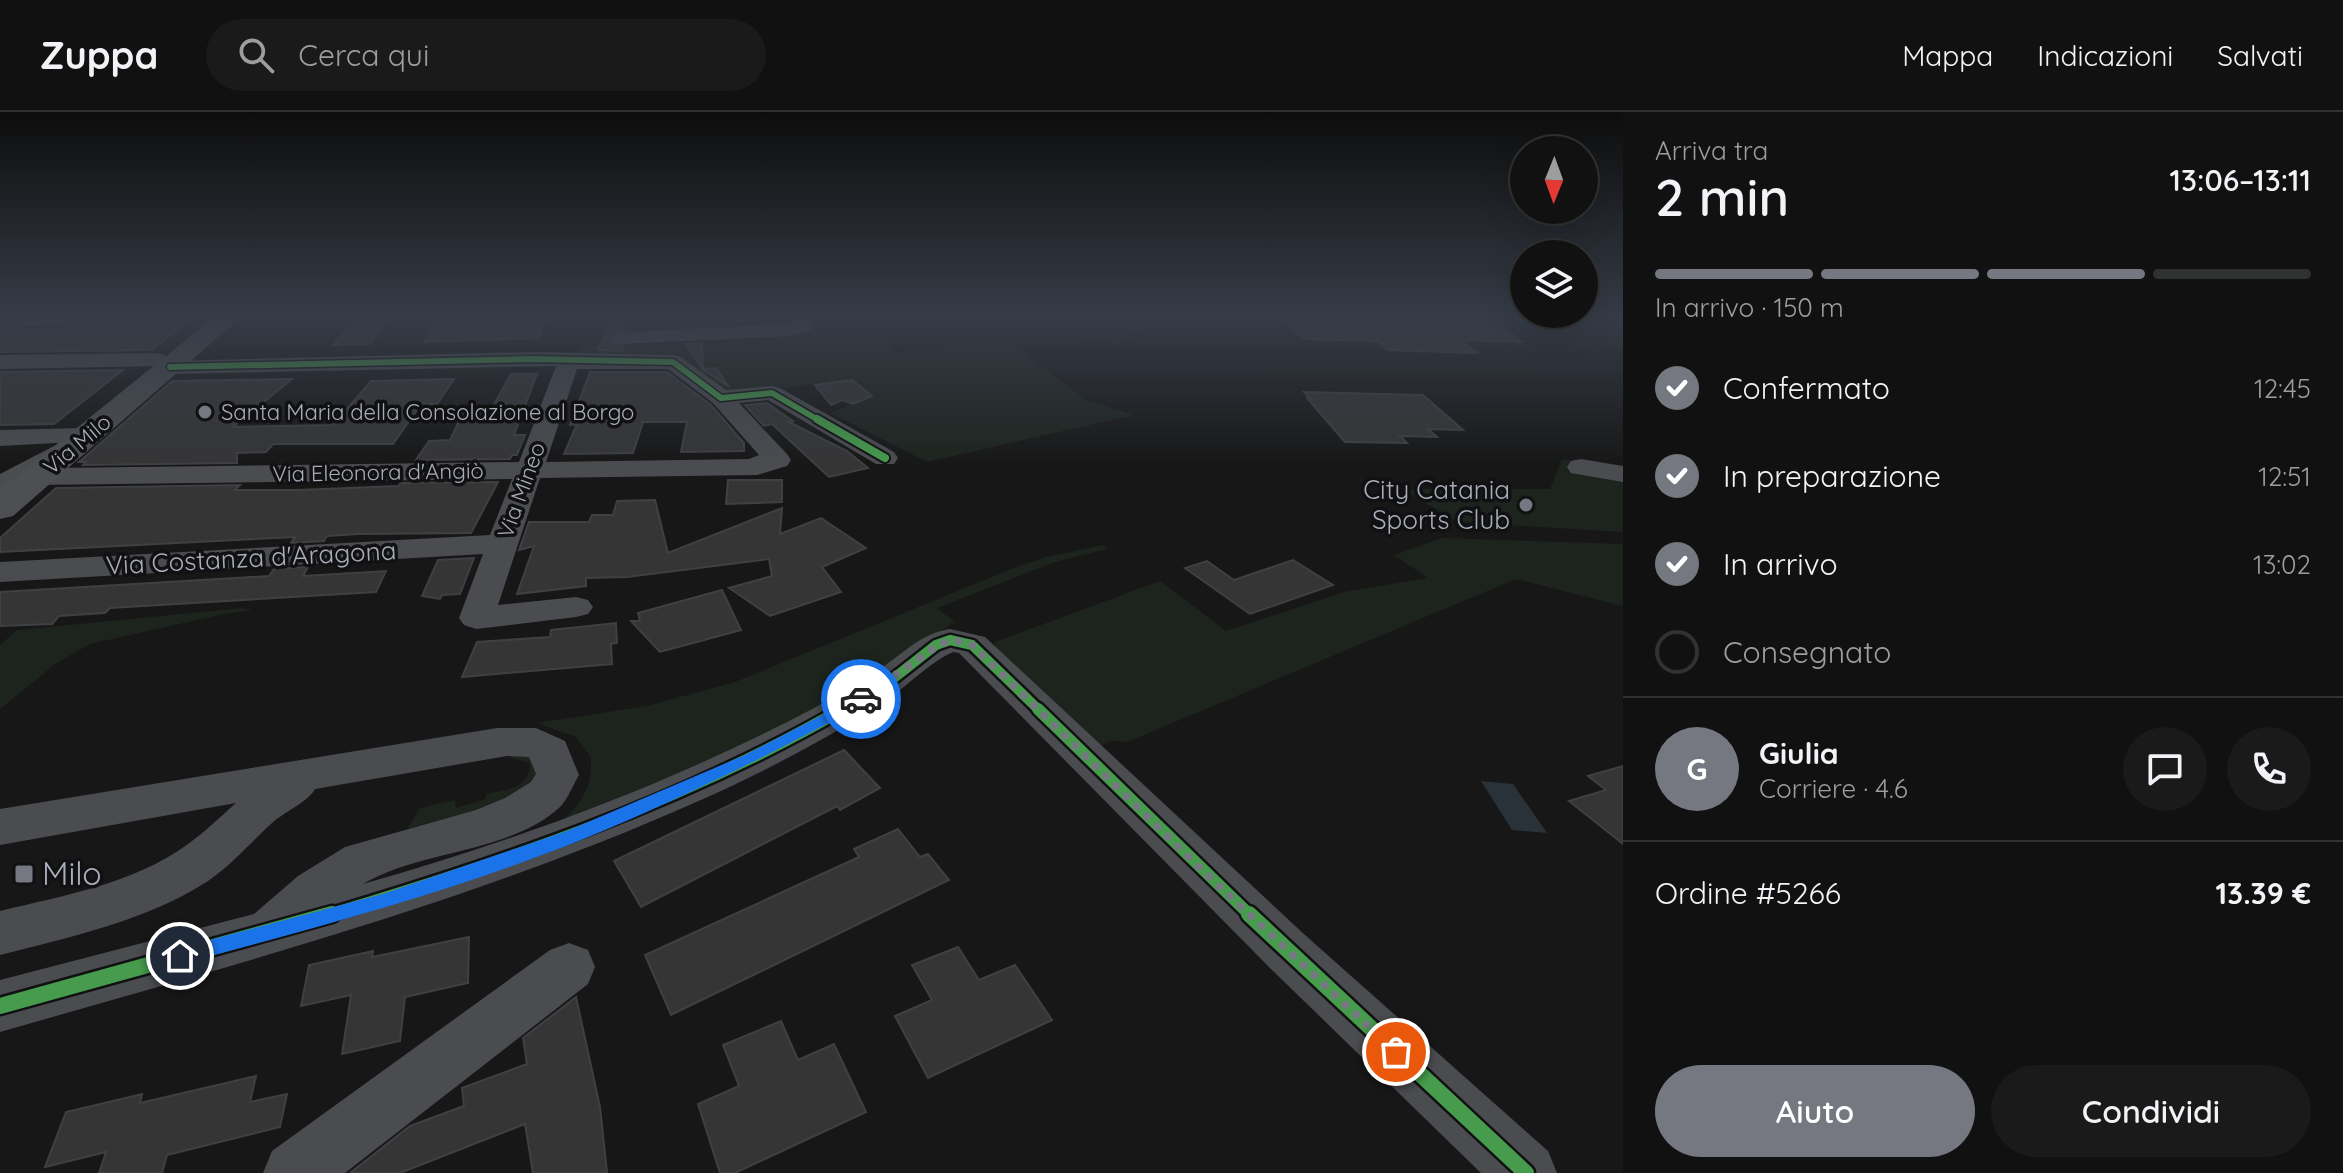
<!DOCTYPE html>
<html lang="it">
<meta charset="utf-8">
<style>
body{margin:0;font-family:Quicksand,sans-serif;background:#1a1a1a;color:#f1f3f6;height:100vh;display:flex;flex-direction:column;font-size:30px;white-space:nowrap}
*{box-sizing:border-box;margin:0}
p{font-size:26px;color:#9c9d9f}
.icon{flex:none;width:44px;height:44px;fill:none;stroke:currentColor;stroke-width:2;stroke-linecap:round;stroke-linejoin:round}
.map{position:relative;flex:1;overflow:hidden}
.drawer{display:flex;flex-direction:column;background:#111;width:720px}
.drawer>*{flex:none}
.needle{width:52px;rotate:181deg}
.tools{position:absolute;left:1510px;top:24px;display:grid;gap:16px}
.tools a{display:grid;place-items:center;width:88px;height:88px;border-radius:50%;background:#111;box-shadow:0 8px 32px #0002,0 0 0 2px #303131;font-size:40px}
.pin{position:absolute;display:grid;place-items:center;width:68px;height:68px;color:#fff;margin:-34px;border:4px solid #fff;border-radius:50%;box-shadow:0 2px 8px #0007}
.courier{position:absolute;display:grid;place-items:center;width:80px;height:80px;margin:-40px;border:6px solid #1a73e8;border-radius:50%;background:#fff;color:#222;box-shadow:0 2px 10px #0007}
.overview em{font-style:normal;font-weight:600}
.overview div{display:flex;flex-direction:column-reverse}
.overview{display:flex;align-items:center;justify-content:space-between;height:136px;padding:0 32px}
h1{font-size:52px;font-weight:600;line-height:60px}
.bar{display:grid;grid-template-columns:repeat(4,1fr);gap:12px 8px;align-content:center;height:96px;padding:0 32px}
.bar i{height:10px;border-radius:6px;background:#303131}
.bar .active{background:#757880}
.bar p{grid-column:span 4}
.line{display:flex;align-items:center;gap:20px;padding:0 32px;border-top:2px solid #303131}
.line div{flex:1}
.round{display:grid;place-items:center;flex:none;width:84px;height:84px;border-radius:42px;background:#1a1a1a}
ol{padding:0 32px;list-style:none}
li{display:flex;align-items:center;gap:24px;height:88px}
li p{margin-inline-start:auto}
li .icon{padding:8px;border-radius:50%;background:#757880;color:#fff;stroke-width:4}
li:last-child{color:#9c9d9f}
li i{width:44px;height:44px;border:4px solid #303131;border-radius:50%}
.cta{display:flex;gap:16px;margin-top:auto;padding:16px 32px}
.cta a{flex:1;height:92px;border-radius:48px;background:#757880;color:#fff;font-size:32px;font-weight:600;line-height:92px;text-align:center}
.cta a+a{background:#1a1a1a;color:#f1f3f6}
header{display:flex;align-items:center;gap:48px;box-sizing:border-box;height:112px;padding:0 40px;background:#111;border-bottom:2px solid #303131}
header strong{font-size:38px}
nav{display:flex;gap:44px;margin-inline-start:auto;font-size:28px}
.search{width:560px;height:72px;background:#1a1a1a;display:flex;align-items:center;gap:20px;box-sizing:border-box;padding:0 28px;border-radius:44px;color:#9c9d9f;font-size:30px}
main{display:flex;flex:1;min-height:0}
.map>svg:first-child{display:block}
</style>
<header>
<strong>Zuppa</strong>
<div class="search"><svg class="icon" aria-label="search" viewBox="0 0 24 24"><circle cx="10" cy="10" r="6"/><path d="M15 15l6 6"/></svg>Cerca qui</div>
<nav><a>Mappa</a><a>Indicazioni</a><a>Salvati</a></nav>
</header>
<main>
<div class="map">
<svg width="1623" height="1061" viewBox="0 0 1623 1061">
<rect width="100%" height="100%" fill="#171717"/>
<g fill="#1d241e">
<polygon points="1103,206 1152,208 1120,233 1078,223"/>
<polygon points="868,210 879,211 896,241 1002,225 1086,288 1134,303 927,350 831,301 868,285 867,280 852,268 733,281 726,280 684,251 580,244 580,234 724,231"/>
<polygon points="1562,347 1615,356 1623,353 1623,420 1457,410 1402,377 1550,377"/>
<polygon points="1442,426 1623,432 1623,494 1516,467 1127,630 1111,629 1090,639 993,542 995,530 1160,469 1226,519 1344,480 1428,466 1394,443"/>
<path d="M1103,433l5,4 -53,13 -118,46 18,14 -160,101 -209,96 -20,-2c19,-17 26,-34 25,-60l-15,-20 -39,-14 110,-17 88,-24 279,-114 32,-11z"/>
<polygon points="243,496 253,498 219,503 90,532 55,552 0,597 0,533 17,518"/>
<path d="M513,642h10l15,7 -2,21 -24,19 -105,28 13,-21 35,-8 1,8 30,-9v-5c19,-4 44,-5 44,-31l-20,-5z"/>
</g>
<polygon fill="#2a3239" points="1481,669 1513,672 1547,721 1512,718"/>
<g fill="#353536" stroke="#3f4043" stroke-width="2">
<polygon points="357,206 389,206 370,232 333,233"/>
<polygon points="440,206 546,206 539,226 424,230"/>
<polygon points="1284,206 1487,206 1522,230 1460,228 1477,241 1388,238 1378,229 1304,227"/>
<polygon points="191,207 152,238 0,240 0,215 10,218 92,215 102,209"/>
<polygon points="608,214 628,214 627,217 608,225 624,235 623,239 598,238"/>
<polygon points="702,231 703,257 716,256 729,275 702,257 686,232"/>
<polygon points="123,258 54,312 0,313 0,260"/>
<polygon points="590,260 667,260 711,293 744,331 744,339 681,340 687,310 643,310 633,341 564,342 577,312 570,313"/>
<polygon points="511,262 537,262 514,323 525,323 517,343 512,343 510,347 416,348 429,329 450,328 465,297 492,296"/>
<polygon points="292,267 233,315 333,313 371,269 454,267 437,292 421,292 393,332 273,332 266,340 237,341 237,351 83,353 86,350 79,350 172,269"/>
<polygon points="852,268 872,284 853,292 842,288 831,293 815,273"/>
<polygon points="1304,280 1423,283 1463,318 1428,317 1437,325 1400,324 1407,331 1345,330 1307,286 1311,287"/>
<polygon points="767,291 793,309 789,310 847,339 868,356 829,365 772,312 764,314 745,293"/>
<polygon points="728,368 782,368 782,390 726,392"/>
<polygon points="498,370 471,421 358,422 327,424 324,429 291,431 295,425 0,440 0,426 56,376 240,373 235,378 298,378 399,374 400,371"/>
<polygon points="655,388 668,441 782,396 780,422 821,406 866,436 822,455 841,480 770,504 729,476 772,464 769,447 627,465 586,466 586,474 517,482 534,434 519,438 529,410 589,410 592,403 613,403 617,389"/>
<polygon points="474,446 460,482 442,483 440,487 422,484 438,448"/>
<polygon points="1293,448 1333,473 1250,502 1185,456 1207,449 1234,468"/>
<polygon points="308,455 303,464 386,459 376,480 110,496 105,501 59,504 52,512 0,514 0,480 269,464 274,457"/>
<polygon points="722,478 741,518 660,540 631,509 640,509 638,501"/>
<polygon points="616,511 617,531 611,532 612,552 462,565 477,530 550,525 551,518"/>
<polygon points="844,638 880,676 840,698 837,694 641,795 614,749"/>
<polygon points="1623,654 1623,732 1569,689 1606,678 1588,664"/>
<polygon points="898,717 920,745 928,742 949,768 671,903 645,843 859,745 854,737"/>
<polygon points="469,825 468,871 405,885 400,929 342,942 351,883 301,894 309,853 373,839 372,845"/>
<polygon points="958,835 979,868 1015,853 1052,908 928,966 895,904 932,888 912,853"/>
<polygon points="576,885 600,995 607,1061 533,1061 525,1012 400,1061 350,1061 410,1014 464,994 462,976 527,952 523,926"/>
<polygon points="781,909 798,948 834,932 866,1000 735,1061 720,1061 698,992 739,974 723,933"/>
<polygon points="256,964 250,990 287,982 280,1015 167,1043 162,1061 99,1061 106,1040 45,1055 66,1000 142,982 140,991"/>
</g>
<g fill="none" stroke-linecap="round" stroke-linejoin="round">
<g fill="#4b4c50" fill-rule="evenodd">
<polygon points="2,206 102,206 92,212 10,215 3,213 0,209"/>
<polygon points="791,206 811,206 813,214 810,218 791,224 621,232 611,226 621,220 789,212 792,211"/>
<path d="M534,240l139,3 8,2 45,33 46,-4 8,2 114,64 4,6 -4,6h-18l-108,-64 -29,3 48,51 4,6 -4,6 -30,9 -217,3 -42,127 78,-8 12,3 5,7 -5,7 -12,3 -100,12 -12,-4 -5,-7 24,-64 -483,28v-20l490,-27 22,-56 -475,6 -10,-2 -27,10v-19l54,-28 9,2 4,6 -15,14 467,-6 37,-96 -386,8 -8,-2 -2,-6 -160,3v-14l157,-2 8,2 2,6zM577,257h91l45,34 46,52 -10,4 -203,3z"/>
<polygon points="82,316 91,319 95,324 91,329 0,334 0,318"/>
<polygon points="1581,347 1623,354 1623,370 1571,361 1567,355 1571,349"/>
<path d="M950,517l35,8 320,298 243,216 9,22h-76l-212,-206 -310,-314 -6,-1c-22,9 -50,38 -73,53 -59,37 -122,70 -186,98 -223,99 -460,162 -694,229v-52l254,-66 44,-38 47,-29 131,-37 29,-12 26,-16 5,-8 -7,-17 -22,-1 -192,33c-7,13 -31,23 -43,34 -21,19 -40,42 -64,58 -62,40 -138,56 -208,74v-44c65,-16 133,-27 188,-67 17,-12 32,-27 48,-41l-236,42v-36l497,-81h39l29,13 14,34c-6,10 -11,24 -19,32 -49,46 -141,43 -197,77 140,-40 277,-89 408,-154 37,-18 72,-37 106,-59 25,-16 42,-37 73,-42z"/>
<polygon points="569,831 588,838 595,855 588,872 345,1061 263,1061 272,1039 550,838"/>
</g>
<polygon fill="#4d4f52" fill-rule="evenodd" points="213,206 240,206 13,404 0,407 0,378"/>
<g stroke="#111113" stroke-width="9">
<polyline id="cycleway-far4" points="170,255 534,247 673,250 721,286 772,281 820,309"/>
</g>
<g stroke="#111113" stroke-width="12">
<polyline id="cycleway-far3" points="817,307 885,346"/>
</g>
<g stroke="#111113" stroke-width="15">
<polyline id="cycleway-far2" points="840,599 894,566 936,533 950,528 972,533 1040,599"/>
</g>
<g stroke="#111113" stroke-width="17">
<g id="cycleway-far1">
<polyline points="1038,597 1251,804"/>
<path d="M325,804c178,-53 357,-114 518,-207"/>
</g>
</g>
<g stroke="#111113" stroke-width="21">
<g id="cycleway">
<polyline points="1249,802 1526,1061"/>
<polyline points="0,894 332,802"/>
</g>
</g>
<use href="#cycleway-far4" stroke="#469c4c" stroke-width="6"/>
<use href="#cycleway-far3" stroke="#469c4c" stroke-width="8"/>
<use href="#cycleway-far2" stroke="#469c4c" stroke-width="10"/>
<use href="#cycleway-far1" stroke="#469c4c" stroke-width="12"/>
<use href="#cycleway" stroke="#469c4c" stroke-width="16"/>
</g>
<linearGradient id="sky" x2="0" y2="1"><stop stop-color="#0d0d0d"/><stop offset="0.58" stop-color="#363c47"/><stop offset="1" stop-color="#363c47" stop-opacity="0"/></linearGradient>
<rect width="1623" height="354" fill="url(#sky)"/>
<path fill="#1a73e8" d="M861,583l7,4 -2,4c-93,50 -187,97 -285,137 -130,52 -266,88 -401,124l-6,-2 -3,-6 3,-6 6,-2 203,-54 184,-63 178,-76z"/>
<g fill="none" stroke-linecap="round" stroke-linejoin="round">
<polyline stroke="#757880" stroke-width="8" stroke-dasharray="0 14.4" points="861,587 941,531 960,529 972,533 1201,757 1396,940"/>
</g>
<g fill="#757880" stroke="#111113" stroke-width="3">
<circle cx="205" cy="300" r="8"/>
<circle cx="1526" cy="393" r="8"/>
<rect x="14" y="752" width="20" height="20" rx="4"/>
</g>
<g text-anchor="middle" stroke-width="7" stroke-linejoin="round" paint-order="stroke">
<g font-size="22" fill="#a8adb8" stroke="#111113" text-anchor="start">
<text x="221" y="308">Santa Maria della Consolazione al Borgo</text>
</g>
<g font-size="22" fill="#a8adb8" stroke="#111113">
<text transform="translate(77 332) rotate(-40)" y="8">Via Milo</text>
<text transform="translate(378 360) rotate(-1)" y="8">Via Eleonora d'Angiò</text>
<text transform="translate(521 378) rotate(-70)" y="8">Via Mineo</text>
</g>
<g font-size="26" fill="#a8adb8" stroke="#111113" text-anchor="end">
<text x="1510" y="387">City Catania<tspan x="1510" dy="30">Sports Club</tspan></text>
</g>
<g font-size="26" fill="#a8adb8" stroke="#111113">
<text transform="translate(251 446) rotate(-3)" y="9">Via Costanza d'Aragona</text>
</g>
<g font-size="32" fill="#a8adb8" stroke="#111113" text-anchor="start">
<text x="42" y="773">Milo</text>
</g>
</g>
</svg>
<div class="tools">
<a><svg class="needle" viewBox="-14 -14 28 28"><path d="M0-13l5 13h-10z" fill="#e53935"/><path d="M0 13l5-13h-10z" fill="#9c9d9f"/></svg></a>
<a><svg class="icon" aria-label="layers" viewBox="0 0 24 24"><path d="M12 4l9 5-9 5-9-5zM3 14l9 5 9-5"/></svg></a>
</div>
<div class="pin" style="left:1396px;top:940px;background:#ea580c"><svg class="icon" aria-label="bag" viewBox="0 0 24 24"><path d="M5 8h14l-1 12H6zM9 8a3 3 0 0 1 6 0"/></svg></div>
<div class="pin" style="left:180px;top:844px;background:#1f2937"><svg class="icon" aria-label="home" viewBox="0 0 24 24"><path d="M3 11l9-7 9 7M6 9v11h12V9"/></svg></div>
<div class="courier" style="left:861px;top:587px"><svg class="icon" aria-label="car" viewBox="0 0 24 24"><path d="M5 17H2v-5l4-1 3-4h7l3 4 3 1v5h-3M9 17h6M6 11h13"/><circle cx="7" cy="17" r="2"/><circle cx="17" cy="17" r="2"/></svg></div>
</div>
<section class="drawer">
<div class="overview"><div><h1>2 min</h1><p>Arriva tra</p></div><em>13:06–13:11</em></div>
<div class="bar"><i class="active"></i><i class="active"></i><i class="active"></i><i></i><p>In arrivo · 150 m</p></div>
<ol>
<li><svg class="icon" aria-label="check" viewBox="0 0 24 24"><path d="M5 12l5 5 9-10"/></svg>Confermato<p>12:45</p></li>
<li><svg class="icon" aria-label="check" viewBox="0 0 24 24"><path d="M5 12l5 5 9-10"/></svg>In preparazione<p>12:51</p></li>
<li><svg class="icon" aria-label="check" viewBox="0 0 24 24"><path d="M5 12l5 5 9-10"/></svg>In arrivo<p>13:02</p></li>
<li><i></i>Consegnato</li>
</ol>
<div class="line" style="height:144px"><b class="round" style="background:#757880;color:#fff">G</b><div><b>Giulia</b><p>Corriere · 4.6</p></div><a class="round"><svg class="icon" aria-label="chat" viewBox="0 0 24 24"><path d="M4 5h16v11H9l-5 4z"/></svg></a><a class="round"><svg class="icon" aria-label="phone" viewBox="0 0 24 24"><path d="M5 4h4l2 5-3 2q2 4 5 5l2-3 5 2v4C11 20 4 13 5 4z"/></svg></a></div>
<div class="line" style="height:104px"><div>Ordine #5266</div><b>13.39 €</b></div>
<div class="cta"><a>Aiuto</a><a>Condividi</a></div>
</section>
</main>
